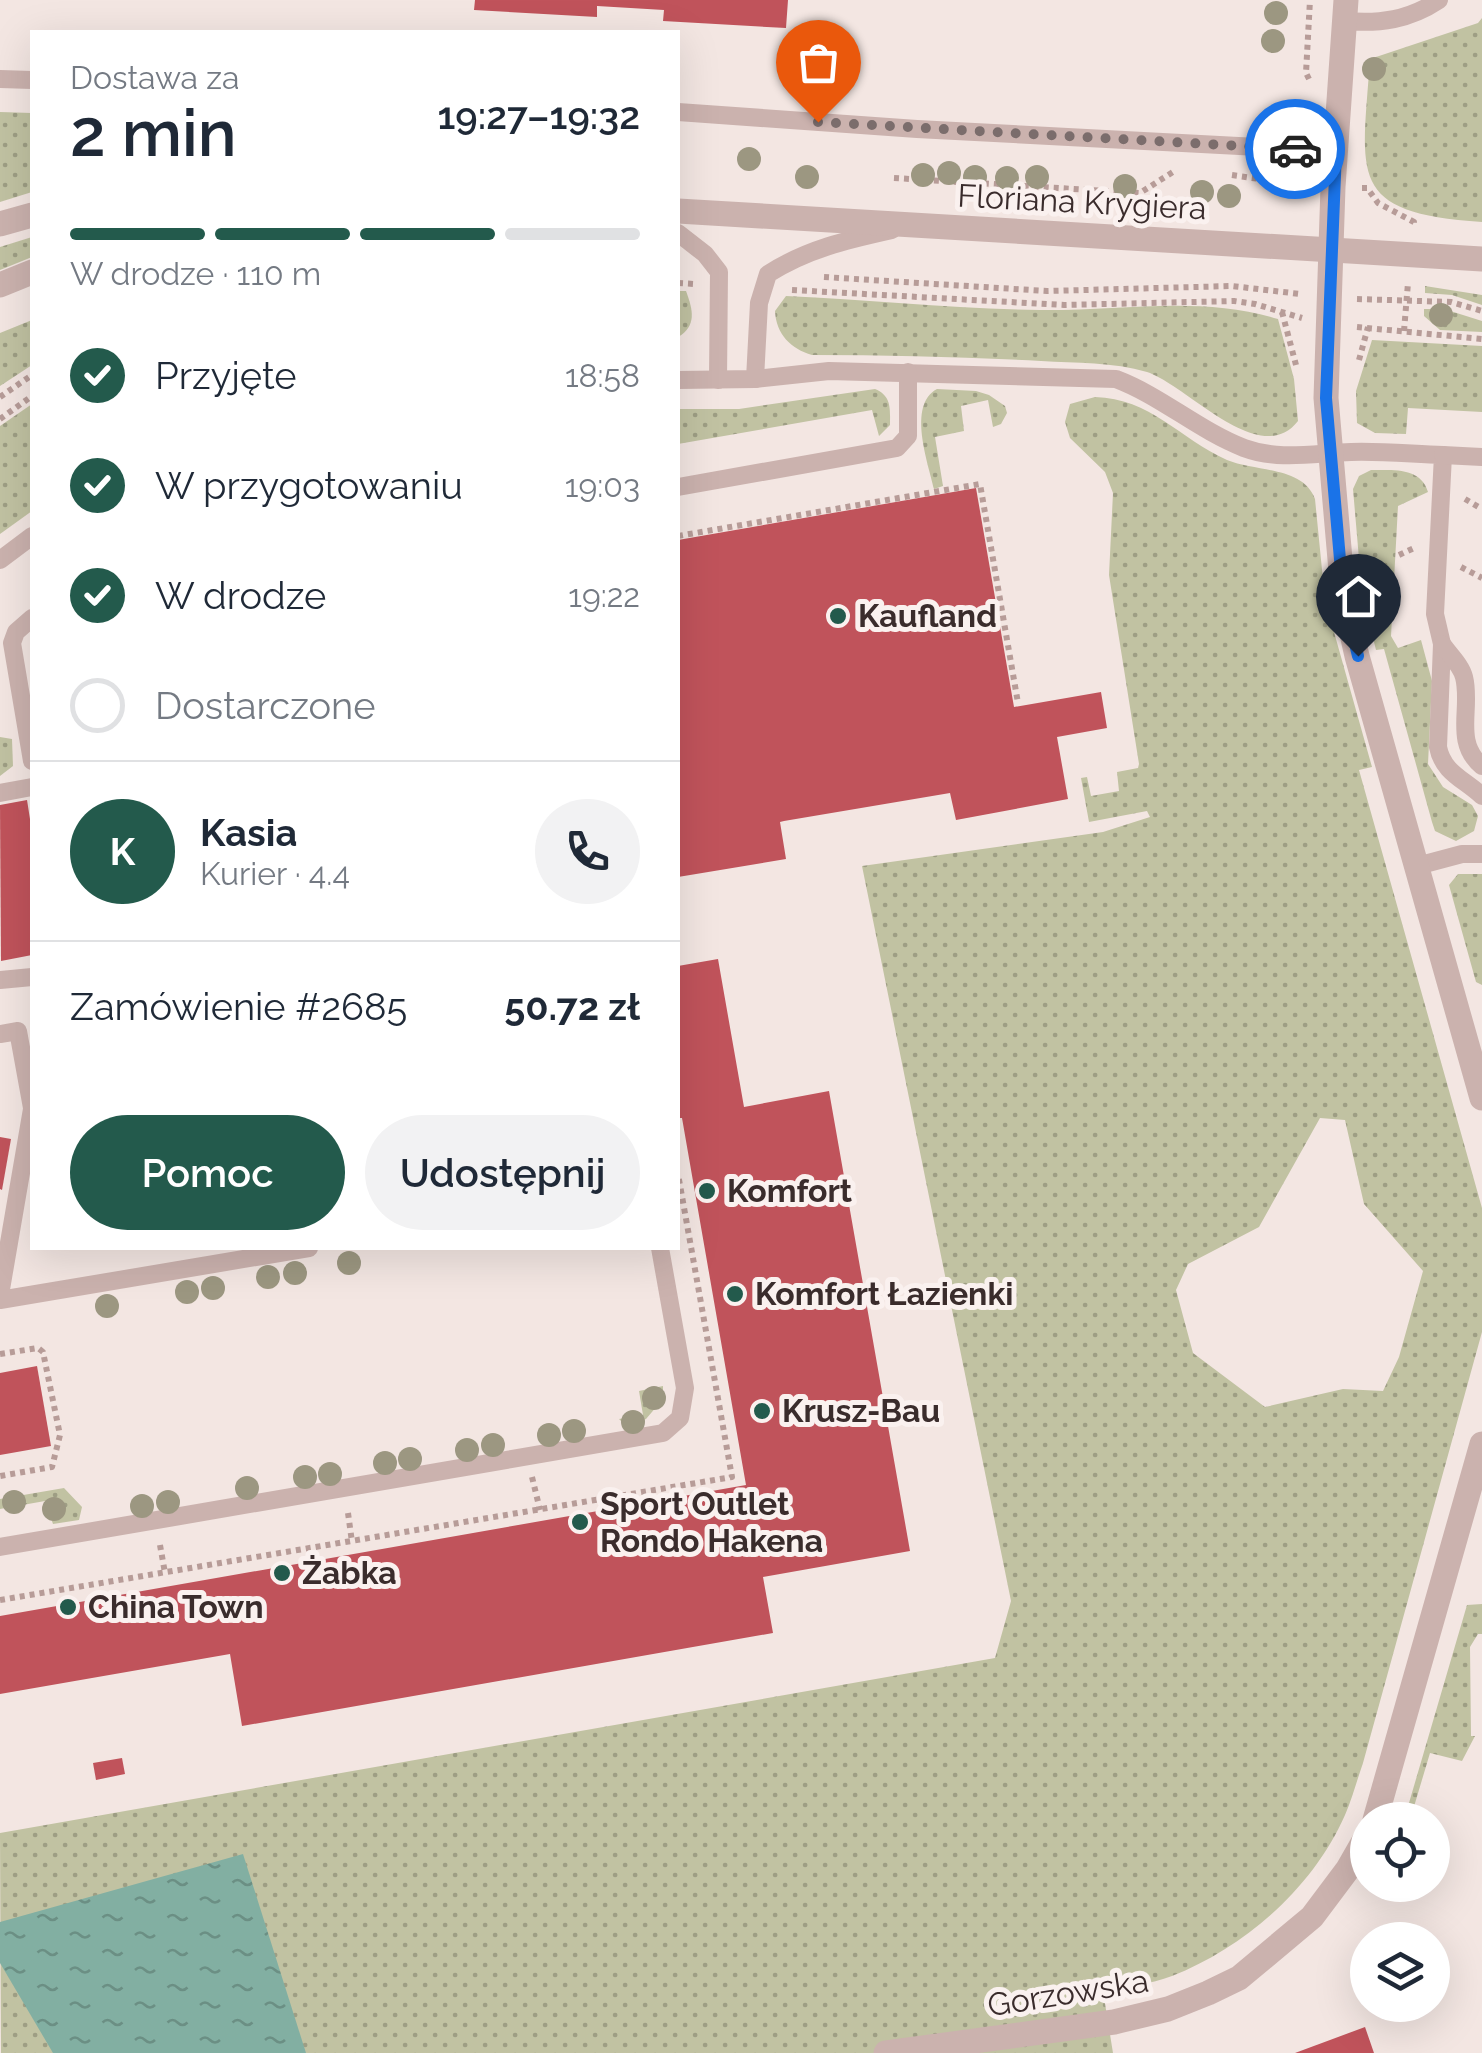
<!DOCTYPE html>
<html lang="pl">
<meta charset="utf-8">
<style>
body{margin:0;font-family:Raleway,sans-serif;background:#f2f2f3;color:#1f2937;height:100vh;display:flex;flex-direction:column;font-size:38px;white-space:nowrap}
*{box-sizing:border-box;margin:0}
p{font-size:32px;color:#747a83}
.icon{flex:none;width:55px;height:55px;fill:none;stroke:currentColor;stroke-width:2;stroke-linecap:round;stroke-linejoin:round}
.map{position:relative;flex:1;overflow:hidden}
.panel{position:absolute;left:30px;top:30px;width:650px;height:1220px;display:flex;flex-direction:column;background:#fff;border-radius:0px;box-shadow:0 10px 40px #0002}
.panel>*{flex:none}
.fabs{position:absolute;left:1350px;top:1802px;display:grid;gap:20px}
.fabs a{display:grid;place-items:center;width:100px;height:100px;border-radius:50%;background:#fff;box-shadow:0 10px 40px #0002;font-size:50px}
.pin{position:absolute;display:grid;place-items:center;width:85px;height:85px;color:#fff;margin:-102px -42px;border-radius:50% 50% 50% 0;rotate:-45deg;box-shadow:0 0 10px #0007}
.pin .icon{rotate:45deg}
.courier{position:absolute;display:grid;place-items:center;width:100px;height:100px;margin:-50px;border:8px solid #1a73e8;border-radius:50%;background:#fff;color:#222;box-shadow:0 2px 12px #0007}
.head em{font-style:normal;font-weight:600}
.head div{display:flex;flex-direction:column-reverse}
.head{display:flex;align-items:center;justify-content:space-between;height:170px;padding:0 40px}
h1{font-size:65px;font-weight:600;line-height:75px}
.bar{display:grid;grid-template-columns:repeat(4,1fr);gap:15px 10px;align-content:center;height:120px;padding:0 40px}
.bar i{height:12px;border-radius:8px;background:#e0e1e3}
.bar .on{background:#235a4c}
.bar p{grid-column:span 4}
.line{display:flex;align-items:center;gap:25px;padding:0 40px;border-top:2px solid #e0e1e3}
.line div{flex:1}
.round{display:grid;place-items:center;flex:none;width:105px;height:105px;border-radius:52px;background:#f2f2f3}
ol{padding:0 40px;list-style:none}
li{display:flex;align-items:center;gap:30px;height:110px}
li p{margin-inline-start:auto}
li .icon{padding:10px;border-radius:50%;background:#235a4c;color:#fff;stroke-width:4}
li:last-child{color:#747a83}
li i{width:55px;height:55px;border:5px solid #e0e1e3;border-radius:50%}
.cta{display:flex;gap:20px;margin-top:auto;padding:20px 40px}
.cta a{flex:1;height:115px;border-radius:60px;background:#235a4c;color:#fff;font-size:40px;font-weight:600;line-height:115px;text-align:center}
.cta a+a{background:#f2f2f3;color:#1f2937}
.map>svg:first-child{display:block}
</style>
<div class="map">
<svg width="1482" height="2053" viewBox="0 0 1482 2053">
<defs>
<pattern id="grass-dots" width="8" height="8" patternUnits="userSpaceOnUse" patternTransform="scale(2.5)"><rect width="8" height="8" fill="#c1c2a2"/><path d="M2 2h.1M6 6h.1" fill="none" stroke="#9e9e84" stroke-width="1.8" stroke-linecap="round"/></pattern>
<pattern id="water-ripples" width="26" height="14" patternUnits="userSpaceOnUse" patternTransform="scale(2.5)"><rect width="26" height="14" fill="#82afa2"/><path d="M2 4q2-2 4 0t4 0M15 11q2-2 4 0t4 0" fill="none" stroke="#6b8f84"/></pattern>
</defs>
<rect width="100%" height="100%" fill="#f3e6e2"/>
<g fill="url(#grass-dots)" fill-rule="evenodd">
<path d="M1482,18v204c-136,-9 -120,-46 -112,-163l108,-36z"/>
<polygon points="0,112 32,113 32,192 0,202"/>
<polygon points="32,237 32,257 0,270 0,247"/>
<polygon points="1425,286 1482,295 1482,305 1452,295 1425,293"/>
<path d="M678,291h8c7,19 11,35 -8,46z"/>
<path d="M786,296c85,4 170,13 254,14 79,1 162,-15 238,9l16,60 4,42c-38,49 -111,-36 -151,-49 -34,-10 -71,-9 -106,-11 -76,-4 -153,-6 -229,-6 -21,-6 -36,-21 -37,-44z"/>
<polygon points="1424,309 1444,309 1482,321 1482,332 1440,330 1424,316"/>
<polygon points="32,320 32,365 0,386 0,333"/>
<polygon points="1372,340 1482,346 1482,412 1408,408 1406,434 1375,433 1357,423 1356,391"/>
<path d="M875,389c17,7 15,20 15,36l-11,11 -7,-26 -194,34v-35h61z"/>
<path d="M937,389l39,2 13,4 16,11 2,7 -6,11 -8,3 -5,-27 -27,6 3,25 -29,6 8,49 -9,3c-6,-27 -27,-84 3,-100z"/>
<path d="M1095,397c55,1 85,42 132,63 29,12 76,6 88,39l10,101 47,167 -13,3 123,438v124l-119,431c-6,17 -11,36 -18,52 -32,73 -100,132 -173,161 -21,8 -47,11 -69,15l10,62h-1112l-1,-220 995,-175 16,-57 -149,-735 241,-34 47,-15 -3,-6 -58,11 -8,-44 6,-1 4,19 28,-5 -2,-19 21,-4 1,-4 -30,-189 4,-82 -8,-21 -35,-34 -5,-16 5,-18zM1320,1118l25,2 19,84 59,67 -24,86 -16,34 -40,-2 -78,18 -72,-54 -17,-63 12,-26 71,-37z"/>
<polygon points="32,404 32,511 0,534 0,426"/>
<path d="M1371,470c22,0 50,-3 57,22l-30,14 -7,130 7,12 23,-8 11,41 -4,83 15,23 29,18 6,11 -4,15 -18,10 -21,-10 -3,-9 -48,-173 -8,1 -14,-56 -9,-105 6,-13z"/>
<polygon points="0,737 12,739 13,766 0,776"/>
<polygon points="1458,874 1482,874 1482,985 1476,982 1449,885"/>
<polygon points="663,1386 663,1399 646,1419 627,1427 619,1419 643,1415 639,1391"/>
<polygon points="64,1488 82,1507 79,1520 53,1524 45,1501 0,1509 0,1499"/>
<polygon points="1482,1604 1482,1634 1478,1634 1470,1647 1471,1736 1475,1736 1462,1761 1430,1753 1410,1820 1404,1820 1467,1605"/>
</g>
<polygon fill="url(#water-ripples)" points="243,1854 306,2053 53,2053 0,1963 0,1922"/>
<g fill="#c0535b">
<polygon points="475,0 788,0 786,28 663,21 664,10 597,6 597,17 474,10"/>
<polygon points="976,488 1014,707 1101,692 1107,728 1057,737 1068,799 956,820 950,793 784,821 780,822 786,859 678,877 678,540"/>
<polygon points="27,800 32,832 32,955 1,961 0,805"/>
<polygon points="718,959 744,1107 829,1091 910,1551 763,1577 773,1633 242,1726 230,1654 0,1694 0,1616 746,1485 682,1118 678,1118 678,966"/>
<polygon points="0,1137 11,1139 2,1190 0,1189"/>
<polygon points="37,1366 51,1446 0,1455 0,1373"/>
<polygon points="122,1758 125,1774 96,1780 93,1763"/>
<polygon points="1365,2027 1374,2053 1295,2053"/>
</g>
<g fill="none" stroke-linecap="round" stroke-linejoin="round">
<g stroke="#b79c98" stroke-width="6" stroke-dasharray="5 5" stroke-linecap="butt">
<polyline points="1309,79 1306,73 1310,0"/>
<polyline points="1232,175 1300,185 1303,178"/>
<polyline points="894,178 1140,193 1176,170"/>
<polyline points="1362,188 1367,188 1378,203 1414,222 1414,226"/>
<polyline points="824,277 1047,291 1232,286 1300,294"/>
<polyline points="678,283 695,284"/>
<polyline points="792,290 1064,305 1234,301 1255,304 1302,318"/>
<polyline points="1357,299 1451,302 1482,311"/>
<polyline points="1282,312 1296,365"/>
<polyline points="1357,327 1482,339"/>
<polyline points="1404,331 1408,283"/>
<polyline points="1359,360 1368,327"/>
<polyline points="0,397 32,375"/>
<polyline points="0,419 32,396"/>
<polyline points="1465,499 1482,509"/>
<polyline points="678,536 980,484 1018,703"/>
<polyline points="1399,555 1414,548"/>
<polyline points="1461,567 1482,578"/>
<polyline points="0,1354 38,1348 43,1352 60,1435 52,1467 0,1476"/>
<polyline points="532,1477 540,1510"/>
<polyline points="348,1513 352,1542"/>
<polyline points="160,1545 165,1573"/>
<polyline points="0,1600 732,1477 678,1174"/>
</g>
<g stroke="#cbb2ae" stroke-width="18">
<path d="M1345,21c35,3 64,-1 94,-21"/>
<polyline points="0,79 32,80"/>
<polyline points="678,112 917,129 1336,151"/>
<polyline points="678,233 705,254 719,272 718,380"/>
<path d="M755,379l4,-76 9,-29c39,-25 79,-34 124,-44"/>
<path d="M678,380l77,-1 74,-8 287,8c45,17 82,51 128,69 35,13 71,5 107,4 30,-1 61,2 92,3l-8,159 7,30 -4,103c5,26 26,32 44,49"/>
<polyline points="1443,455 1482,457"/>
<polyline points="678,487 897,448 908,436 908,372"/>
<polyline points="0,560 32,536"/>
<polyline points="32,618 16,632 12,643 32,761"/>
<path d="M1442,644c7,10 19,21 22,33 8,31 -11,65 18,89"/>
<polyline points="0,793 32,787"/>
<polyline points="1417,866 1462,854 1482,854"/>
<polyline points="0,980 32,977"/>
<polyline points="0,1034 18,1031 32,1108"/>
<polyline points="0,1295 32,1109"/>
<polyline points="0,1300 309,1248"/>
<polyline points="0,1547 663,1433 680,1418 685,1388 660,1248"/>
</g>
<g stroke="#cbb2ae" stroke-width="25">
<polyline points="1346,0 1333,187 1326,398 1343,594 1357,656 1482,1098"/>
<polyline points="1375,1820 1482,1444"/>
<polyline points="886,2053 1114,2022 1168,2009 1208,1993 1239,1978 1312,1917 1348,1869 1368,1834"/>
</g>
<g stroke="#cbb2ae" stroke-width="25">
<polyline points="678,211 1482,259"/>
<polyline points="0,224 32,215"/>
<polyline points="0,285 32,272"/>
</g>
</g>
<g fill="#9c9781">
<circle cx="1276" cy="13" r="12"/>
<circle cx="1273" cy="41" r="12"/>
<circle cx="1374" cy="69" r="12"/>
<circle cx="749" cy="159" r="12"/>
<circle cx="949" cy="173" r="12"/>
<circle cx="923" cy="175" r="12"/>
<circle cx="807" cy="177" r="12"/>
<circle cx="975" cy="177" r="12"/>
<circle cx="1037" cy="177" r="12"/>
<circle cx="1007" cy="178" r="12"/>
<circle cx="1125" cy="186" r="12"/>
<circle cx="1202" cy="192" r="12"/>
<circle cx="1229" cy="196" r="12"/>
<circle cx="1441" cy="315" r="12"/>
<circle cx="349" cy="1263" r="12"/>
<circle cx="295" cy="1273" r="12"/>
<circle cx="268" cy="1277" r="12"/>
<circle cx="213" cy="1288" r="12"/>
<circle cx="187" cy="1292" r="12"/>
<circle cx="107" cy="1306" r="12"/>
<circle cx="654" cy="1398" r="12"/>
<circle cx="633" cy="1422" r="12"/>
<circle cx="574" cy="1431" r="12"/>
<circle cx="549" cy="1435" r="12"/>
<circle cx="493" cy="1445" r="12"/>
<circle cx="467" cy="1450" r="12"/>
<circle cx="410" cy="1459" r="12"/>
<circle cx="385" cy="1463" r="12"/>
<circle cx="330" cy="1474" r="12"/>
<circle cx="305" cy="1477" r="12"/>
<circle cx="247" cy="1488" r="12"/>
<circle cx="14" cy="1502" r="12"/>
<circle cx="168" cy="1502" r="12"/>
<circle cx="142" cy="1506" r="12"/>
<circle cx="54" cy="1509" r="12"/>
</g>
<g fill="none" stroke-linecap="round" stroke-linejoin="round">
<polyline stroke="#7b6d6c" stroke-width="10" stroke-dasharray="0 18" points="818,122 1295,149"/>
<polyline stroke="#1a73e8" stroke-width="12" points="1295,149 1336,151 1326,398 1343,594 1358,656"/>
</g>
<g fill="#235a4c" stroke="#faf1ef" stroke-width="4">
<circle cx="838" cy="616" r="10"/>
<circle cx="707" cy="1191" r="10"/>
<circle cx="735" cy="1294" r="10"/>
<circle cx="762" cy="1411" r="10"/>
<circle cx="580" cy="1522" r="10"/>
<circle cx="282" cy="1573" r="10"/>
<circle cx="68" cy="1607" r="10"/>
</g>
<g text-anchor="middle" stroke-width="10" stroke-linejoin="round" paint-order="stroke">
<g font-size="32" fill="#3a2c2c" stroke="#faf1ef">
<text transform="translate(1082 202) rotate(3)" y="11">Floriana Krygiera</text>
<text transform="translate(1068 1993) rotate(-9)" y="11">Gorzowska</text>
</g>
<g font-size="32" font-weight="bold" fill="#3a2c2c" stroke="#faf1ef" text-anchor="start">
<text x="858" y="627">Kaufland</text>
<text x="727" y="1202">Komfort</text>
<text x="755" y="1305">Komfort Łazienki</text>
<text x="782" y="1422">Krusz-Bau</text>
<text x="600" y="1515">Sport Outlet<tspan x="600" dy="37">Rondo Hakena</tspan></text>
<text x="302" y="1584">Żabka</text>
<text x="88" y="1618">China Town</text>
</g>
</g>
</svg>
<div class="fabs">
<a><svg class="icon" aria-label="locate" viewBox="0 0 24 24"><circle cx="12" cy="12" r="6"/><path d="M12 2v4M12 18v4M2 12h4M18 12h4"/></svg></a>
<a><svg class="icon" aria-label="layers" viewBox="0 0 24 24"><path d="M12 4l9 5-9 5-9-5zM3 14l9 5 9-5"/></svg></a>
</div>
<div class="pin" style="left:818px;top:122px;background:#ea580c"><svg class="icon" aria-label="bag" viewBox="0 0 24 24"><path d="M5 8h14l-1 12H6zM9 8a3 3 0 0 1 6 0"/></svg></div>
<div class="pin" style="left:1358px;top:656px;background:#1f2937"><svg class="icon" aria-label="home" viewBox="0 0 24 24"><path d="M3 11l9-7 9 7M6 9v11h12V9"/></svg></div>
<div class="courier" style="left:1295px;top:149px"><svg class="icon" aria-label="car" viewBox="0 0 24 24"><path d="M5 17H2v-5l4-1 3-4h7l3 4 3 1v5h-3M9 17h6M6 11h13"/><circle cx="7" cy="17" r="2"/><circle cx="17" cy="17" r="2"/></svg></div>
<section class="panel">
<div class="head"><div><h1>2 min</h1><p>Dostawa za</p></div><em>19:27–19:32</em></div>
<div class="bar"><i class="on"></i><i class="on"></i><i class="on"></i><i></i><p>W drodze · 110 m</p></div>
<ol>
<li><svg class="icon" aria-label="check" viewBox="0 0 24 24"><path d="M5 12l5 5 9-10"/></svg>Przyjęte<p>18:58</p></li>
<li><svg class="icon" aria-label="check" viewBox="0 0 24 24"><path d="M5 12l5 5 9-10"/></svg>W przygotowaniu<p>19:03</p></li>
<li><svg class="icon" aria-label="check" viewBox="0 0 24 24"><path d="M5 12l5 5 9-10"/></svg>W drodze<p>19:22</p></li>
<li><i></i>Dostarczone</li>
</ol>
<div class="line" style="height:180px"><b class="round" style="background:#235a4c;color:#fff">K</b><div><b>Kasia</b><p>Kurier · 4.4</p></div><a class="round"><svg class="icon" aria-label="phone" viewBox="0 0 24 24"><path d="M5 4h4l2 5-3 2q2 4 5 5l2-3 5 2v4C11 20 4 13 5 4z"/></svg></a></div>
<div class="line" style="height:130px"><div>Zamówienie #2685</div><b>50.72 zł</b></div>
<div class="cta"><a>Pomoc</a><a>Udostępnij</a></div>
</section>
</div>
